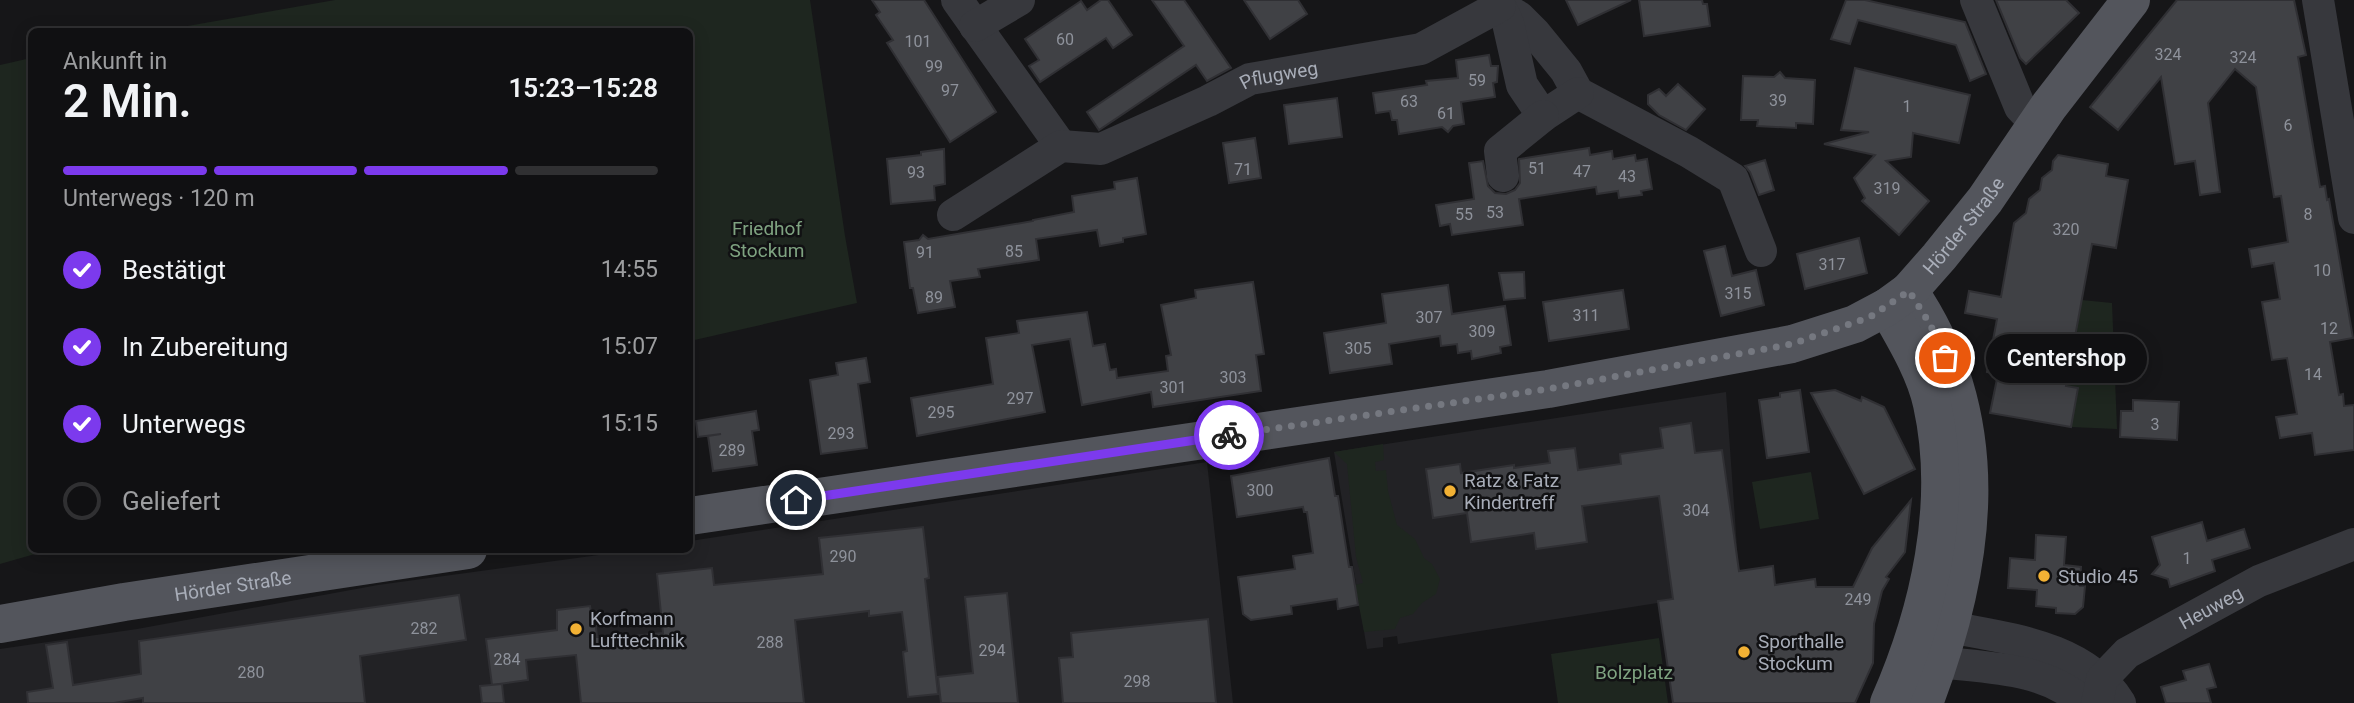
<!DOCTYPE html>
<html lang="de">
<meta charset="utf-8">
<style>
body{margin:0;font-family:Roboto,sans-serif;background:#1e1e20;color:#f1f3f6;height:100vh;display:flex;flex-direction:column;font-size:26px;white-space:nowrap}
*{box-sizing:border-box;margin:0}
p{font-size:23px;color:#9c9d9f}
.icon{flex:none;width:38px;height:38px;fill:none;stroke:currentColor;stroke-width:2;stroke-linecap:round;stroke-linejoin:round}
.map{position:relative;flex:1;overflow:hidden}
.drawer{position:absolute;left:28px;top:28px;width:665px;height:525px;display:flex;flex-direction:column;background:#101012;border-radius:10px;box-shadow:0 4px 18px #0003,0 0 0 2px #303032}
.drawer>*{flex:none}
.pin{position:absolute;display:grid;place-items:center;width:60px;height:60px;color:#fff;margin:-30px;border:4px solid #fff;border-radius:50%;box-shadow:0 2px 7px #0007}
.courier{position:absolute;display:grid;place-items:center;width:70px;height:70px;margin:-35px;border:5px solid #7c3aed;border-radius:50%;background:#fff;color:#222;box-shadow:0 2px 9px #0007}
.bubble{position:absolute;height:49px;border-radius:24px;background:#101012;box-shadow:0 4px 18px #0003,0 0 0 2px #303032;font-size:23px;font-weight:600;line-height:49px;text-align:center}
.head em{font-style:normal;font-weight:600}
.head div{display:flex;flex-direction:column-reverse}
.head{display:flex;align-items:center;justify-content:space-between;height:119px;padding:0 35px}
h1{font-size:46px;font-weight:600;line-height:52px}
.bar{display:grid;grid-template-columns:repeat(4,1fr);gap:10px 7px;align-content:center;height:84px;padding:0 35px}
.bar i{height:9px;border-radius:5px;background:#303032}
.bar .current{background:#7c3aed}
.bar p{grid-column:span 4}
ol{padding:0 35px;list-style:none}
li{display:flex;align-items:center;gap:21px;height:77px}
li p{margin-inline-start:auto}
li .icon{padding:7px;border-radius:50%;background:#7c3aed;color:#fff;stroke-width:4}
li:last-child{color:#9c9d9f}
li i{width:38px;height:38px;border:4px solid #303032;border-radius:50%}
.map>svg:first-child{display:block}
</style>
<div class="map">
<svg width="2354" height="703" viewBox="0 0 2354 703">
<rect width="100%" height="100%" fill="#161618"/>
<g fill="#222225">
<polygon points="1726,392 1740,590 1398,644 1397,636 1383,638 1383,647 1367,649 1334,452"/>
<polygon points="1207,462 1233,703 0,703 0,649 137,629 378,585 636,550 690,550 690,541"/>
</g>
<g fill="#1e261f">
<polygon points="335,0 810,0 845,236 857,303 690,341 690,32 159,31"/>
<polygon points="31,58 32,550 49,550 0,564 0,65"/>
<polygon points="2082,300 2112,303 2117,429 2071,427 2078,389 2066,386"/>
<polygon points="1383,444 1384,460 1375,462 1376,471 1386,470 1388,491 1397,525 1415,539 1424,558 1432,564 1440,579 1436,594 1422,603 1413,614 1400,618 1395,629 1364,632 1355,585 1363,583 1356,557 1347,464 1334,452"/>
<polygon points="1811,472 1819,519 1760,529 1752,482"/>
<polygon points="1659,638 1668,703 1558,703 1551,654"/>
</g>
<g fill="#404145" stroke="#303034" stroke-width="2">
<polygon points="872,0 924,0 996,112 950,142 887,43 893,40 876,15 880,12"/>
<polygon points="1101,0 1108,0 1132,35 1113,48 1106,38 1040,82 1029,66 1039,60 1025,39 1081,1 1087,10"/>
<polygon points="1152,0 1184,0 1231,68 1207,81 1196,65 1099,130 1087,112 1184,46"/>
<polygon points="1244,0 1298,0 1307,14 1270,39"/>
<polygon points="1566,0 1631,0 1578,25"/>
<polygon points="1639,0 1702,0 1703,4 1707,4 1710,26 1644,36"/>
<polygon points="1846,0 1865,0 1965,22 1986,74 1970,81 1956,45 1858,20 1850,44 1831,39"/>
<polygon points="1996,0 2066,0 2079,13 2026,64 2020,58"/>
<polygon points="2177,0 2294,0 2306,55 2298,57 2320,187 2325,186 2327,200 2329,199 2353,338 2330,342 2339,395 2343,394 2344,406 2354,405 2354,450 2315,455 2312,433 2280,438 2276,417 2297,414 2287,358 2272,360 2262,302 2280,299 2274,263 2252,267 2249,249 2288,242 2281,196 2274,197 2256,87 2235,69 2208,103 2220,192 2200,195 2195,161 2175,164 2161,77 2118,130 2090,107"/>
<polygon points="1489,55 1491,66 1498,66 1497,82 1493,83 1495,97 1461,102 1464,124 1453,126 1448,132 1442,127 1399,134 1397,120 1392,120 1390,111 1376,113 1373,93 1427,85 1426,81 1458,78 1456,60"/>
<polygon points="1855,68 1970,95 1959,143 1913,133 1911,157 1886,161 1929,201 1899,235 1862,201 1865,198 1854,178 1875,155 1824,144 1869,132 1841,130"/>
<polygon points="1780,72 1785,78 1815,80 1813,124 1796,123 1796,128 1757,126 1758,120 1741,120 1743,76 1774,77"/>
<polygon points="1678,84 1705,109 1686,130 1659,115 1648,104 1648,95 1659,89 1666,96"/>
<polygon points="1337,98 1342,137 1289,144 1284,105"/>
<polygon points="1255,138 1261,178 1229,183 1223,143"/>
<polygon points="1589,148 1590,155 1612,151 1613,159 1635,155 1636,161 1647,159 1652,189 1641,191 1642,195 1619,198 1618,191 1597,194 1596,187 1519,199 1523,225 1452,235 1450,224 1440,226 1436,205 1474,199 1469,163 1483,161 1488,186 1495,193 1506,194 1515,190 1520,183 1519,159"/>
<polygon points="944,149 945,184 934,186 935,200 891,204 887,159 921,155 921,152"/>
<polygon points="2058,155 2108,164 2106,176 2128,180 2116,248 2092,244 2066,386 2078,388 2071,427 1990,413 1998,374 1987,372 1997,319 1965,313 1969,291 2001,297 2014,223 2026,213 2029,199 2040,190 2042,178 2052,170 2053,161"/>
<polygon points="1765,160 1774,190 1759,195 1750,172 1745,166"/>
<polygon points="1137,178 1146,234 1123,238 1123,242 1100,246 1097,230 1036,239 1039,260 978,269 980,277 950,281 955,307 918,313 913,288 910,288 904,242 919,240 923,235 928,239 1033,221 1033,220 1074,212 1072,196 1115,189 1114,182"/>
<polygon points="1859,238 1867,273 1805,289 1797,254"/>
<polygon points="1725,246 1732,276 1756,270 1764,305 1721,316 1704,251"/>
<polygon points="1524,272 1525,298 1504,300 1499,273"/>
<polygon points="1253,282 1264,354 1256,355 1261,391 1153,407 1151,392 1082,405 1070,339 1032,345 1045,412 917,436 911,398 993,384 986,338 1019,333 1017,321 1087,312 1093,346 1105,344 1110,370 1116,369 1117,378 1168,371 1166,356 1171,355 1161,305 1196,298 1195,290"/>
<polygon points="1448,285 1452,314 1505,306 1511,345 1500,347 1501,353 1472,359 1471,351 1458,353 1457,344 1441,346 1440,336 1389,344 1392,364 1330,373 1324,333 1386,323 1382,294"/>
<polygon points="1623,290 1629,329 1549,341 1543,302"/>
<polygon points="866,358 870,382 858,384 867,448 821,454 810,380 838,375 836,363"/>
<polygon points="1800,390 1809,452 1767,458 1759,400 1780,397 1780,393"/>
<polygon points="1835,390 1861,401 1862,397 1884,407 1915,469 1864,494 1811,393"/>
<polygon points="2133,400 2179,402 2177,440 2120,437 2121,411 2133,411"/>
<polygon points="756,411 759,430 752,431 757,465 713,471 708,436 721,434 698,437 696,421"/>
<polygon points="1691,423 1695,453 1722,450 1739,571 1773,566 1775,585 1815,579 1816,587 1853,587 1872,548 1911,500 1905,552 1886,577 1889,579 1882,591 1874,624 1873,663 1855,703 1673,703 1658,601 1673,599 1659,496 1582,506 1587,542 1536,549 1534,533 1471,542 1467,513 1433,518 1426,469 1460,464 1461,473 1514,465 1514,468 1550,463 1548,451 1575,448 1578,470 1621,464 1620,454 1663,448 1660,428"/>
<polygon points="1329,458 1335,496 1338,496 1349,567 1352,567 1358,605 1338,609 1337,599 1291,606 1292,614 1251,620 1243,614 1238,577 1295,569 1293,556 1313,553 1307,512 1304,512 1303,507 1237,517 1231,476"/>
<polygon points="2202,522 2207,541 2244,529 2250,548 2212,560 2215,571 2170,587 2168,579 2152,574 2160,565 2152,537"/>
<polygon points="923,527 929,578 925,579 938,694 908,697 903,652 907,651 902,612 869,616 869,611 795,620 804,703 581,703 576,655 526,660 528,680 492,685 486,639 557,630 557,610 590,606 592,617 595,617 597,637 601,637 601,639 663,633 657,574 712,568 714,585 823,574 819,538"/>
<polygon points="2036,535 2066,537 2064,565 2081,567 2080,586 2085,586 2083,607 2075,614 2056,613 2056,608 2036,606 2037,590 2008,588 2010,558 2035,560"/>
<polygon points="1007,593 1018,703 941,703 938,677 973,673 965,597"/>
<polygon points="459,595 466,640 360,656 365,703 143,703 143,698 114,703 28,703 27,692 53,688 46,645 67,642 73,685 141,674 139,641"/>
<polygon points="1208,619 1216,703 1063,703 1059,658 1073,657 1071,633"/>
<polygon points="2209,664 2216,687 2207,689 2211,703 2166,703 2161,687 2186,680 2183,671"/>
<polygon points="502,684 504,703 482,703 480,686"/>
</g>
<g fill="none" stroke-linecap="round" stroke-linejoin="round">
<g stroke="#37383d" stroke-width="32">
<polyline points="957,0 1061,146"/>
<polyline points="1976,0 2020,107 2037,125"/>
<polyline points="2318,0 2354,218"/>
<polyline points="1500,6 1519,17 1535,33 1566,71 1578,93 1689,152 1733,179 1761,251"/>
<polyline points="1500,6 1508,23 1522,85 1543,116 1578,93"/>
<polyline points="975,26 1019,0"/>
<polyline points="1503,176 1500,151 1543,116"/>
<path id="s1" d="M953,215l108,-69 40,3 107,-48 42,-22 171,-30 79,-43 -4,-6"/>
<path d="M1950,627c60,12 135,19 170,76"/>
<path d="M1938,662c50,6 106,5 146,41"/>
<path id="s2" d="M2097,703l5,-24 25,-26 132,-72 95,-37"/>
</g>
<g stroke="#53555c" stroke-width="38">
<path d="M1909,291c88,129 68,274 15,412"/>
<path d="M1887,307c17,30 38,64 45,97 22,100 -3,208 -43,299"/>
<path id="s3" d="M690,516l858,-127 244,-45 63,-20 32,-17 22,-16 30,-34 46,-57 64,-94 82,-106"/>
<path id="s4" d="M0,624l124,-22 344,-52"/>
</g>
</g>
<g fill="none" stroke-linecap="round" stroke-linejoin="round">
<polyline stroke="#757880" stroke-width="7" stroke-dasharray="0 12.6" points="1229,435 1548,389 1792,344 1870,317 1909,291 1930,324 1945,358"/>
<polyline stroke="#7c3aed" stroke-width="9" points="796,500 1229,435"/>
</g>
<g fill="#f2b134" stroke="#111113" stroke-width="2.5">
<circle cx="1450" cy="491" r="7"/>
<circle cx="2044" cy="576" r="7"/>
<circle cx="576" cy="629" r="7"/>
<circle cx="1744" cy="652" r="7"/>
</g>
<g text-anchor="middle" stroke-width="5" stroke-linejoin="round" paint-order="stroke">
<g font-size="16" fill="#8e929b">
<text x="1065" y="45">60</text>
<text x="918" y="47">101</text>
<text x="2168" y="60">324</text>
<text x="2243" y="63">324</text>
<text x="934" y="72">99</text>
<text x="1477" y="86">59</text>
<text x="950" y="96">97</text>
<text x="1778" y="106">39</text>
<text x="1409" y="107">63</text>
<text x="1907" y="112">1</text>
<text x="1446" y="119">61</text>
<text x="2288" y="131">6</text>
<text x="1537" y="174">51</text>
<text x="1243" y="175">71</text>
<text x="1582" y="177">47</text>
<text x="916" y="178">93</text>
<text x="1627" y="182">43</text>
<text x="1887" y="194">319</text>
<text x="1495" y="218">53</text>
<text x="1464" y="220">55</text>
<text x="2308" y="220">8</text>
<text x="2066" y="235">320</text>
<text x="1014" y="257">85</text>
<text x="925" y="258">91</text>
<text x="1832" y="270">317</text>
<text x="2322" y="276">10</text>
<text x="1738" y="299">315</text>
<text x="934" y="303">89</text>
<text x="1586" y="321">311</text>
<text x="1429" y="323">307</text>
<text x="2329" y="334">12</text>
<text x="1482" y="337">309</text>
<text x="1358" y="354">305</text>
<text x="2313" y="380">14</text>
<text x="1233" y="383">303</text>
<text x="1173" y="393">301</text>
<text x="1020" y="404">297</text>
<text x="941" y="418">295</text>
<text x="2155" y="430">3</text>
<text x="841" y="439">293</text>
<text x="732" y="456">289</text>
<text x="1260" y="496">300</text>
<text x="1696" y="516">304</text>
<text x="843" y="562">290</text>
<text x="2187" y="564">1</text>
<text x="1858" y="605">249</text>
<text x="424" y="634">282</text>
<text x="770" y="648">288</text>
<text x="992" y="656">294</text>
<text x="507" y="665">284</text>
<text x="251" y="678">280</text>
<text x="1137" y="687">298</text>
</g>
<g font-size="19" fill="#a8adb8" stroke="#111113">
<text dy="7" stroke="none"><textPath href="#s1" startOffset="362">Pflugweg</textPath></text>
<text dy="7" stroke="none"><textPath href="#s3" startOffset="1330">Hörder Straße</textPath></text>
<text dy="7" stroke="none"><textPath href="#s4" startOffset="236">Hörder Straße</textPath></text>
<text dy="7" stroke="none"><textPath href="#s2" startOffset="156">Heuweg</textPath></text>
</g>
<g font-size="19" fill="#7fa381" stroke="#111113">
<text x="767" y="235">Friedhof<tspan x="767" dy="22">Stockum</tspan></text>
<text x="1634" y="679">Bolzplatz</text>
</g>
<g font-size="19" fill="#a8adb8" stroke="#111113" text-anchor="start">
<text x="1464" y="487">Ratz &amp; Fatz<tspan x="1464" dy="22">Kindertreff</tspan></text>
<text x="2058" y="583">Studio 45</text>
<text x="590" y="625">Korfmann<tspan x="590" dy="22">Lufttechnik</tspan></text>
<text x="1758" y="648">Sporthalle<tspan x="1758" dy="22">Stockum</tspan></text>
</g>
</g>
</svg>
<div class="pin" style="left:1945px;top:358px;background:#ea580c"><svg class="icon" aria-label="bag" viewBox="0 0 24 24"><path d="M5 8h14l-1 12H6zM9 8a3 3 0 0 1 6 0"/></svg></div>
<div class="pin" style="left:796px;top:500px;background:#1f2937"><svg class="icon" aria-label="home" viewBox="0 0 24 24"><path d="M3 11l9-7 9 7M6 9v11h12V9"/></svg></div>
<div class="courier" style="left:1229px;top:435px"><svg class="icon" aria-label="bike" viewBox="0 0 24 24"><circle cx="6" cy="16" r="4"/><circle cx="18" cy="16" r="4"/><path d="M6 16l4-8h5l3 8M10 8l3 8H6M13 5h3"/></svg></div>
<div class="bubble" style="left:1986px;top:334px;width:161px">Centershop</div>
<section class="drawer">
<div class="head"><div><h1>2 Min.</h1><p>Ankunft in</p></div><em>15:23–15:28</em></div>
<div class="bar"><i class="current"></i><i class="current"></i><i class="current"></i><i></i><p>Unterwegs · 120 m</p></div>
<ol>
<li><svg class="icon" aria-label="check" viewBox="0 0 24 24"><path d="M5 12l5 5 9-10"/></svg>Bestätigt<p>14:55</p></li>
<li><svg class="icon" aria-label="check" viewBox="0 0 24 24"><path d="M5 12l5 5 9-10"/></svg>In Zubereitung<p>15:07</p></li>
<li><svg class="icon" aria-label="check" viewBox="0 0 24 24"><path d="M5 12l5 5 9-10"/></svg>Unterwegs<p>15:15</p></li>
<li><i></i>Geliefert</li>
</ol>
</section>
</div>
